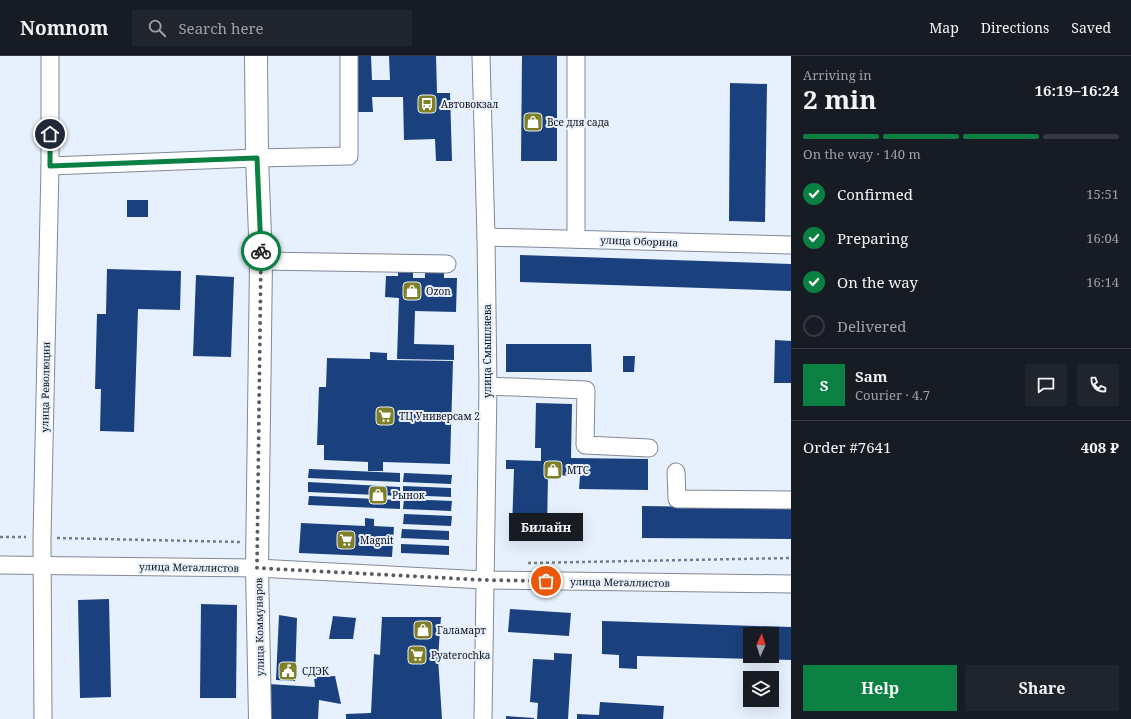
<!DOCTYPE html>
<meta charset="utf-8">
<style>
body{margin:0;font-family:"Noto Serif",serif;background:#20242c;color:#f1f3f6;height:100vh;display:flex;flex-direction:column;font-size:15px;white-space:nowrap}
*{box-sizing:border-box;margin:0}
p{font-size:13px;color:#9ea1a6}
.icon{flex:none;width:22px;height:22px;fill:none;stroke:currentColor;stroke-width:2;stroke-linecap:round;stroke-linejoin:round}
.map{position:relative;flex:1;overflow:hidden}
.panel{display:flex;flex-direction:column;background:#171b24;width:340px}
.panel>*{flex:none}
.needle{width:26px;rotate:4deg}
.controls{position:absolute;left:743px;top:571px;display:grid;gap:8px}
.controls a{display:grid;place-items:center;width:36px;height:36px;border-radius:0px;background:#171b24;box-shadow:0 4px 16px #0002;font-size:20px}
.pin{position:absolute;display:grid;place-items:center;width:34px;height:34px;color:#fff;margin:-17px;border:2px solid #fff;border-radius:50%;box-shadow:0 1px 4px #0007}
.courier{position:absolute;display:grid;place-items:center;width:40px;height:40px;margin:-20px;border:3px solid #0b8043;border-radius:50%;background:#fff;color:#222;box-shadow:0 1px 5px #0007}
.bubble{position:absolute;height:28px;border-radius:0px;background:#171b24;box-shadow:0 4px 16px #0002;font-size:13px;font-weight:700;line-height:28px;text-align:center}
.headline em{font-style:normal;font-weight:700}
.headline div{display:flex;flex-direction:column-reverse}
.headline{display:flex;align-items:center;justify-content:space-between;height:68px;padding:0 12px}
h1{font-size:26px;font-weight:700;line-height:30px}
.bar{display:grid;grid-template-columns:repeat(4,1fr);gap:6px 4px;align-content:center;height:48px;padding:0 12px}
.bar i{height:5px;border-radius:3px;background:#363941}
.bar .current{background:#0b8043}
.bar p{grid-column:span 4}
.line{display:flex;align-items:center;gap:10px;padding:0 12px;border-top:1px solid #363941}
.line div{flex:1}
.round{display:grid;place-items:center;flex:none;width:42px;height:42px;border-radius:0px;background:#20242c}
ol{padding:0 12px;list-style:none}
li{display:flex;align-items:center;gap:12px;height:44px}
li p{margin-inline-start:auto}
li .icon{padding:4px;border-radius:50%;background:#0b8043;color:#fff;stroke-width:4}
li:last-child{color:#9ea1a6}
li i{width:22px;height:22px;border:2px solid #363941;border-radius:50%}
.cta{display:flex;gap:8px;margin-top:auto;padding:8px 12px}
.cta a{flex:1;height:46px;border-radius:0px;background:#0b8043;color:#fff;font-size:16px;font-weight:700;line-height:46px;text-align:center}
.cta a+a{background:#20242c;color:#f1f3f6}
header{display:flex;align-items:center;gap:24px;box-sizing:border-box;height:56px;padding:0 20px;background:#171b24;border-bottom:1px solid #363941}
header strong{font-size:19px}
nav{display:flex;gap:22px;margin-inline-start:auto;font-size:14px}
.search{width:280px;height:36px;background:#20242c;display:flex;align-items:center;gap:10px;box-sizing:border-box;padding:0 14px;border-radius:0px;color:#9ea1a6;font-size:15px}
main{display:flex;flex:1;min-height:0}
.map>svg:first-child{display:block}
</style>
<header>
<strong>Nomnom</strong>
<div class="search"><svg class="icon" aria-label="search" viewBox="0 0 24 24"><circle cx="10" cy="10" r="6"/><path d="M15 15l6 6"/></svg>Search here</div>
<nav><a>Map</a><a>Directions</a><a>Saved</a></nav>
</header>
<main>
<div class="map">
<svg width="791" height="663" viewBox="0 0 791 663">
<rect width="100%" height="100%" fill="#e7f0fd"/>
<g fill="#1a407d" fill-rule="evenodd">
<polygon points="356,0 371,0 372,24 390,24 389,0 436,0 437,37 450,37 452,105 436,105 435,83 404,84 403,41 372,41 373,56 358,56"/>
<polygon points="522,0 557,0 557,105 521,105"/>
<polygon points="730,27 767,28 765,166 729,165"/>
<rect x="127" y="144" width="21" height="17"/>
<polygon points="520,199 791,208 791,235 520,226"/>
<polygon points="398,209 413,210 413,222 425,222 425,210 444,210 444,222 457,222 456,256 415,255 414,288 454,289 454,304 397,303 399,242 385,241 386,220 398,220"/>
<polygon points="107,213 181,215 180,254 138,253 134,376 100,375 101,333 95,333 97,258 106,258"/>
<polygon points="196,219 234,221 231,301 193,300"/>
<polygon points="775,284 791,285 791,327 774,327"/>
<polygon points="506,288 591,288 592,316 506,316"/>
<polygon points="370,296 387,297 387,304 453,305 450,408 383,406 383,415 368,415 368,406 324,404 324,389 317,389 319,331 326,331 327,302 370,303"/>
<polygon points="623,300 635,300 634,316 623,316"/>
<polygon points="536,347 572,348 571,402 648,403 648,434 579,433 580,420 548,419 547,474 512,474 514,413 506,413 506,404 541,405 541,392 535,392"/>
<polygon points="309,413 400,417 400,426 308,422"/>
<polygon points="404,417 452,419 451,428 403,426"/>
<polygon points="308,426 400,431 400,440 308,436"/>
<polygon points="403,430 451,432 451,441 403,439"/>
<polygon points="309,440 400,444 400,453 308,449"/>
<polygon points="404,443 452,445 451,455 403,453"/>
<polygon points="642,450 791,452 791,483 642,482"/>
<polygon points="404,458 452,460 451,470 403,468"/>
<polygon points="365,462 374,463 374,470 394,471 392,501 299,497 301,467 365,470"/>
<polygon points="402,473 449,475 449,484 401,482"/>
<polygon points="401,488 449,490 449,499 401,497"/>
<polygon points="109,543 111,641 80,642 78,544"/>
<polygon points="201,548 237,549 236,642 200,642"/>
<polygon points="510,553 571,557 569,580 508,576"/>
<polygon points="279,559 297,562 295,625 276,624"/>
<polygon points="333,560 356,562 353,583 329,583"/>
<polygon points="382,561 441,561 438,602 442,663 346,663 346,658 371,657 374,598 380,599"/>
<path d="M602,565l189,6v33l-154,-4v13l-18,-1v-13l-17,-1zM750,578h22v22h-22z"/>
<polygon points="554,597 572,598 568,663 537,663 538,647 530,646 533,603 554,604"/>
<polygon points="335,620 341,648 319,644 318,663 271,663 268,628 315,631 314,621"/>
<polygon points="600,646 664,650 663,663 577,663 577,658 599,659"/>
<polygon points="506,660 534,662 534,663 506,663"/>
</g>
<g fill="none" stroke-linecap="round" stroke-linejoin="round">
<g stroke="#818996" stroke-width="19">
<g id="minor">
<polyline points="481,0 486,181 488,330 483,663"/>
<polyline points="50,110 257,102 349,100 349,0"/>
<polyline points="486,181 791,189"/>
<polyline points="576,183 576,0"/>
<polyline points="261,205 447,208"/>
<polyline points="488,330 586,334 585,389 649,392"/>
<polyline points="676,416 677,443 791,444"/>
<polyline points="0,509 257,512 484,524 791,528"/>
<polyline points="43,663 42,482 50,110 50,0"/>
</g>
</g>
<g stroke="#818996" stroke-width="24">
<polyline id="major" points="256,0 257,102 261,205 257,512 260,663"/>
</g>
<g stroke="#767c84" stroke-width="2.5" stroke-dasharray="3 3" stroke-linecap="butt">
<polyline points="0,481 26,481"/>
<polyline points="57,482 240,486"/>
<polyline points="528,507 791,502"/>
</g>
<use href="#minor" stroke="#fff" stroke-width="17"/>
<use href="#major" stroke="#fff" stroke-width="22"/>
</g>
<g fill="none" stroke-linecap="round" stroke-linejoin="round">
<polyline stroke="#595e66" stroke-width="4" stroke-dasharray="0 7.2" points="261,195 257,512 484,524 546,525"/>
<polyline stroke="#0b8043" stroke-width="5" points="50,78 50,110 257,102 261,195"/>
</g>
<defs>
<g id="bus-square" transform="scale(1)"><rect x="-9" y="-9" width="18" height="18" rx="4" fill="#7f7f28" stroke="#e7f0fd"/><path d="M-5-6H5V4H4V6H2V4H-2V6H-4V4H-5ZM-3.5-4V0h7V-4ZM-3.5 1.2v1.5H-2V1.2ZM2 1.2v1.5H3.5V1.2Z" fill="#fff"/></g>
<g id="shop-square" transform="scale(1)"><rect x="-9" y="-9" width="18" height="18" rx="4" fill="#7f7f28" stroke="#e7f0fd"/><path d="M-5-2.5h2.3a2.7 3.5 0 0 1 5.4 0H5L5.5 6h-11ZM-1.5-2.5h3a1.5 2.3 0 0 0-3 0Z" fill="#fff"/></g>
<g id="supermarket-square" transform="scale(1)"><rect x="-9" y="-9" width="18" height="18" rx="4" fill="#7f7f28" stroke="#e7f0fd"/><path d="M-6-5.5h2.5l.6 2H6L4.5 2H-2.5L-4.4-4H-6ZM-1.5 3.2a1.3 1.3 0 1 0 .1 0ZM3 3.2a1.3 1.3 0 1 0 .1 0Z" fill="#fff"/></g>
<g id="civic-square" transform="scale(1)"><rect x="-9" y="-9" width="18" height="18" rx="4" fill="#7f7f28" stroke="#e7f0fd"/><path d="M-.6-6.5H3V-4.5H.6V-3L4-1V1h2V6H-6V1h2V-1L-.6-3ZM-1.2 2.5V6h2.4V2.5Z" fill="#fff"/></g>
</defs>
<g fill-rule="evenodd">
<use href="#bus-square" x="427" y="48"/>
<use href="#shop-square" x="533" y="66"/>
<use href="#shop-square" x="412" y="235"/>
<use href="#supermarket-square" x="385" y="360"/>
<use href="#shop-square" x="553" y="414"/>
<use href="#shop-square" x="378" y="439"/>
<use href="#supermarket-square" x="346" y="484"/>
<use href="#shop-square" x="423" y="574"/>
<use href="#supermarket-square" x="417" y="599"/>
<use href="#civic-square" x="288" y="615"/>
</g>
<g text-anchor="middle" stroke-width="4" stroke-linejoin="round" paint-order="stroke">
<g font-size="10" fill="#0d1014" stroke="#e7f0fd" text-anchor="start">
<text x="441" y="52">Автовокзал</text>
<text x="547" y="70">Все для сада</text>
<text x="426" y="239">Ozon</text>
<text x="399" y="364">ТЦ Универсам 2</text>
<text x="567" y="418">МТС</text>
<text x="392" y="443">Рынок</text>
<text x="360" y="488">Magnit</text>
<text x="437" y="578">Галамарт</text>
<text x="431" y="603">Pyaterochka</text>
<text x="302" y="619">СДЭК</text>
</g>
<g font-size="10" fill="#0d1014" stroke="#e7f0fd">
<text transform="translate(639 185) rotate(2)" y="4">улица Оборина</text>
<text transform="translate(487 295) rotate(-90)" y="4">улица Смышляева</text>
<text transform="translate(45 331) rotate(-89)" y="4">улица Революции</text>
<text transform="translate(189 511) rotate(1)" y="4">улица Металлистов</text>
<text transform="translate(620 526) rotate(1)" y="4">улица Металлистов</text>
<text transform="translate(259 571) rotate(-91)" y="4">улица Коммунаров</text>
</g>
</g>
</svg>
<div class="controls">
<a><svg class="needle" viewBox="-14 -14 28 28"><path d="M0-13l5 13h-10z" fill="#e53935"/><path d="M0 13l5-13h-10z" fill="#9ea1a6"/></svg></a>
<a><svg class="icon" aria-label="layers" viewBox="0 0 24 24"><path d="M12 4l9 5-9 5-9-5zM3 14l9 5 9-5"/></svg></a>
</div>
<div class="pin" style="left:546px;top:525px;background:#ea580c"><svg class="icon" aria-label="bag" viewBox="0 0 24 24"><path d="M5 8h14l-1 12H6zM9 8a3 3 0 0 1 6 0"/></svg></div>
<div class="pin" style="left:50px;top:78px;background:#1f2937"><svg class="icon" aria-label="home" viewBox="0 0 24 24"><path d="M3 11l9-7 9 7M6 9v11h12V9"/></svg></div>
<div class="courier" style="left:261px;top:195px"><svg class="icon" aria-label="bike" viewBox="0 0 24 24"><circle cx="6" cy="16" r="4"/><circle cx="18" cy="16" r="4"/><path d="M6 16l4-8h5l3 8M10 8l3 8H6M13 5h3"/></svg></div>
<div class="bubble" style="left:509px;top:457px;width:74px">Билайн</div>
</div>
<section class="panel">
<div class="headline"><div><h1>2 min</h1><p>Arriving in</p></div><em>16:19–16:24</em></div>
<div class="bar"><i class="current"></i><i class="current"></i><i class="current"></i><i></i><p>On the way · 140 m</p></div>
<ol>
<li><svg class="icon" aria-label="check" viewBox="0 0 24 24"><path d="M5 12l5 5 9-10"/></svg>Confirmed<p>15:51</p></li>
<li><svg class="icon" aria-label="check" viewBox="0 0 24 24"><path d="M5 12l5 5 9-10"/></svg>Preparing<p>16:04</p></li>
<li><svg class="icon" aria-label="check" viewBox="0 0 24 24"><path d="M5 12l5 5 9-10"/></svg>On the way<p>16:14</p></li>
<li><i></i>Delivered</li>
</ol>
<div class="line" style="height:72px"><b class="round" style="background:#0b8043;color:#fff">S</b><div><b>Sam</b><p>Courier · 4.7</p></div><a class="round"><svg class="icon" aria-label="chat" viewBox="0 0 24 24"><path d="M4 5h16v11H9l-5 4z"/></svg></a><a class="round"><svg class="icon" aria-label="phone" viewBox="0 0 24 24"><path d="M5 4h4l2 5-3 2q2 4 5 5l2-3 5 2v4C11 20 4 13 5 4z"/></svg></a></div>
<div class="line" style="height:52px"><div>Order #7641</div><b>408 ₽</b></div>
<div class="cta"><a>Help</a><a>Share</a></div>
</section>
</main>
